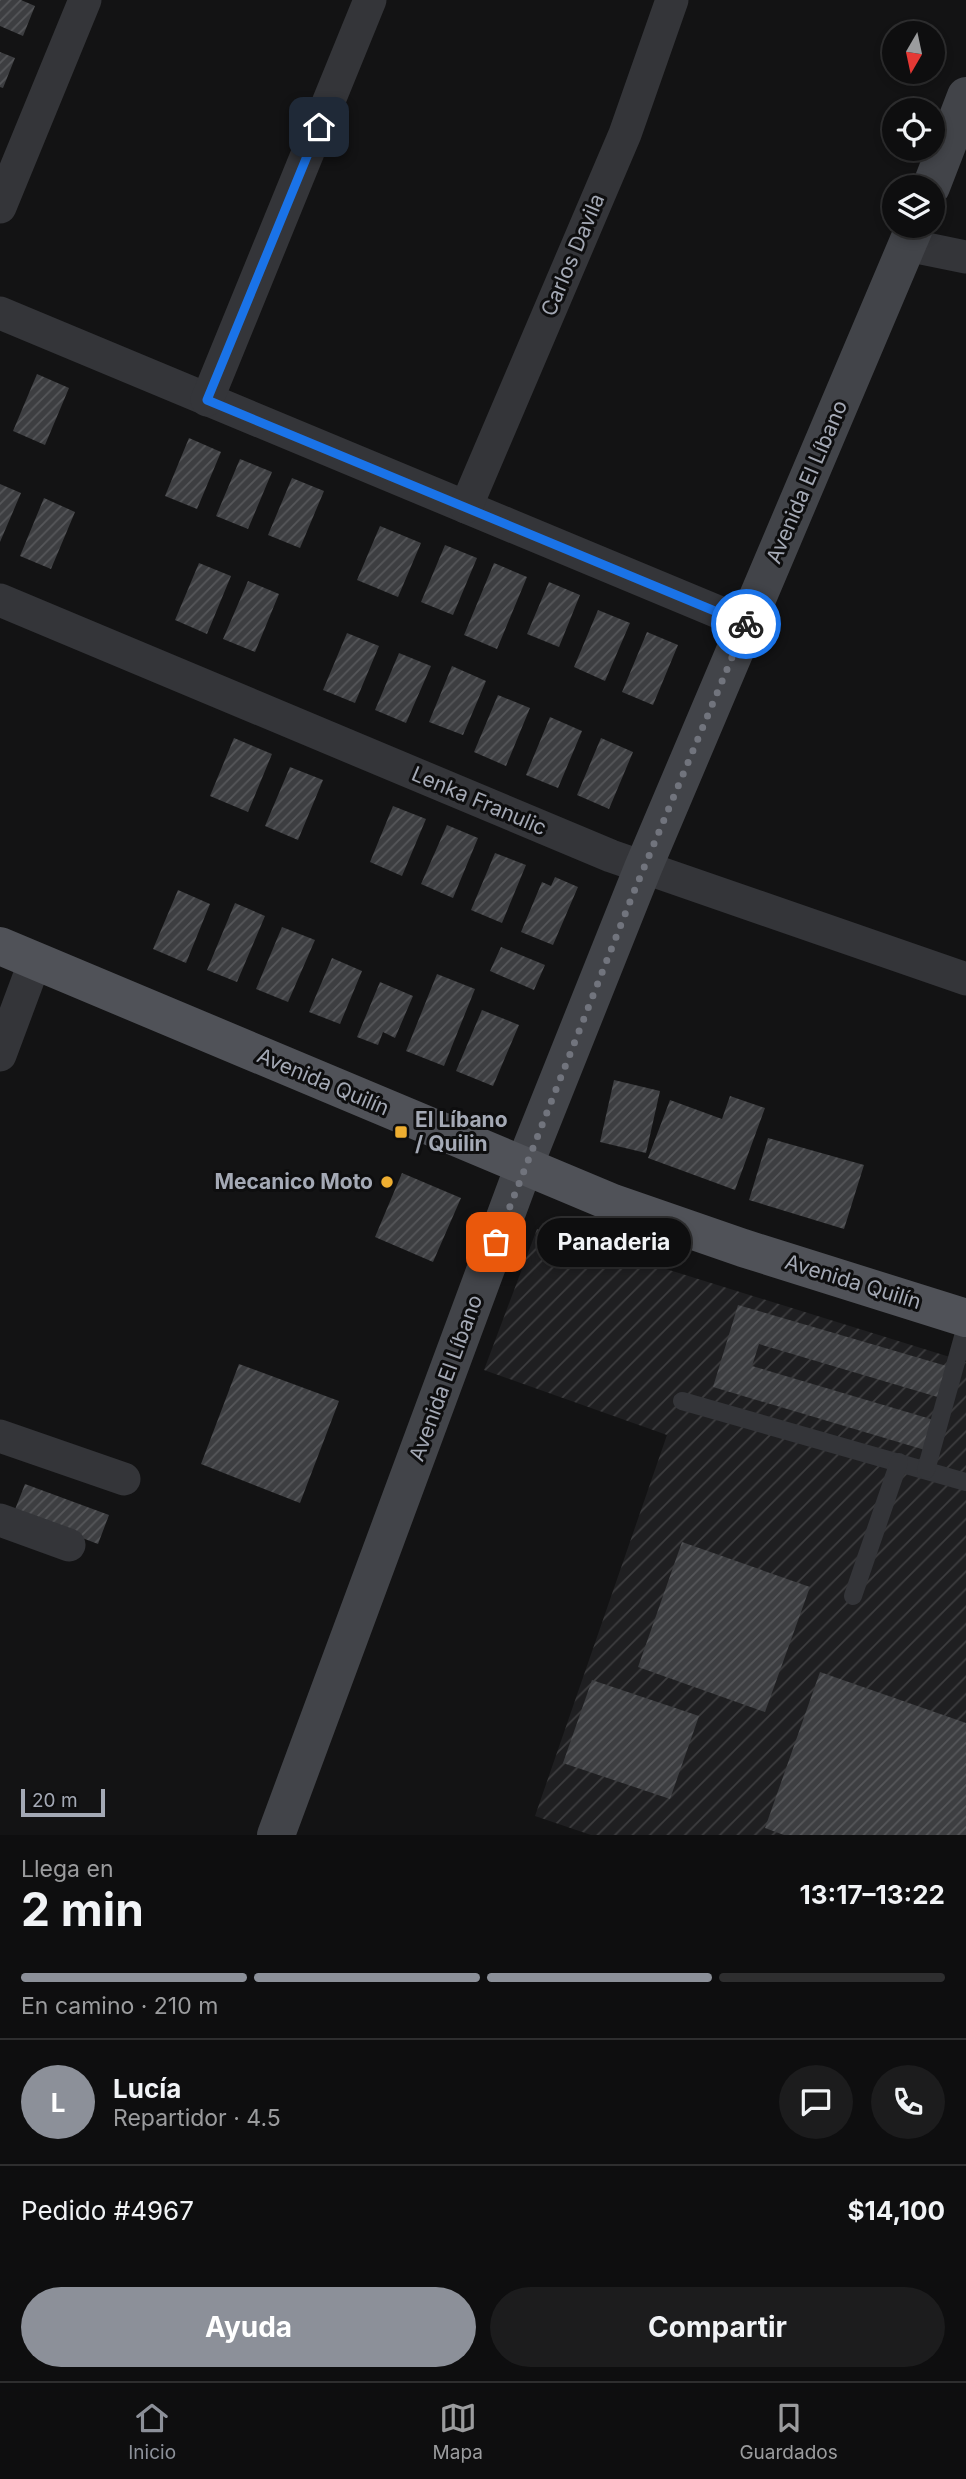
<!DOCTYPE html>
<html lang="es">
<meta charset="utf-8">
<style>
body{margin:0;font-family:Inter,sans-serif;background:#1c1c1d;color:#f1f3f6;height:100vh;display:flex;flex-direction:column;font-size:26px;white-space:nowrap}
*{box-sizing:border-box;margin:0}
p{font-size:23px;color:#9b9c9e}
.icon{flex:none;width:38px;height:38px;fill:none;stroke:currentColor;stroke-width:2;stroke-linecap:round;stroke-linejoin:round}
.map{position:relative;height:1835px;overflow:hidden}
.panel{display:flex;flex-direction:column;background:#0e0e0f;flex:1}
.panel>*{flex:none}
.needle{width:46px;rotate:189deg}
.controls{position:absolute;left:882px;top:21px;display:grid;gap:14px}
.controls a{display:grid;place-items:center;width:63px;height:63px;border-radius:50%;background:#0e0e0f;box-shadow:0 4px 10px #0003,0 0 0 2px #2e2e2f;font-size:35px}
.scale{position:absolute;left:21px;bottom:18px;width:84px;box-sizing:border-box;padding-left:7px;border:4px solid #a4a9b5;border-top:0;font-size:19px;line-height:24px;white-space:nowrap;color:#a4a9b5;-webkit-text-stroke:5px #0e0e0f;paint-order:stroke}
.pin{position:absolute;display:grid;place-items:center;width:60px;height:60px;color:#fff;margin:-30px;border-radius:14px;box-shadow:0 4px 10px #0006}
.courier{position:absolute;display:grid;place-items:center;width:70px;height:70px;margin:-35px;border:5px solid #1a73e8;border-radius:50%;background:#fff;color:#222;box-shadow:0 2px 9px #0007}
.bubble{position:absolute;height:49px;border-radius:24px;background:#0e0e0f;box-shadow:0 4px 10px #0003,0 0 0 2px #2e2e2f;font-size:23px;font-weight:700;line-height:49px;text-align:center}
.summary em{font-style:normal;font-weight:700}
.summary div{display:flex;flex-direction:column-reverse}
.summary{display:flex;align-items:center;justify-content:space-between;height:119px;padding:0 21px}
h1{font-size:46px;font-weight:700;line-height:52px}
.bar{display:grid;grid-template-columns:repeat(4,1fr);gap:10px 7px;align-content:center;height:84px;padding:0 21px}
.bar i{height:9px;border-radius:5px;background:#2e2e2f}
.bar .selected{background:#8c9099}
.bar p{grid-column:span 4}
.line{display:flex;align-items:center;gap:18px;padding:0 21px;border-top:2px solid #2e2e2f}
.line div{flex:1}
.round{display:grid;place-items:center;flex:none;width:74px;height:74px;border-radius:37px;background:#1c1c1d}
.button{display:flex;gap:14px;margin-top:auto;padding:14px 21px}
.button a{flex:1;height:80px;border-radius:42px;background:#8c9099;color:#fff;font-size:28px;font-weight:700;line-height:80px;text-align:center}
.button a+a{background:#1c1c1d;color:#f1f3f6}
.dock{display:flex;justify-content:space-around;align-items:center;height:98px;border-top:2px solid #2e2e2f;background:#0e0e0f;font-size:19px;color:#9b9c9e}
.dock a{display:grid;justify-items:center;gap:4px}
.dock .selected{color:#8c9099}
.map>svg:first-child{display:block}
</style>
<div class="map">
<svg width="966" height="1835" viewBox="0 0 966 1835">
<defs>
<pattern id="industrial-furrows" width="10" height="10" patternUnits="userSpaceOnUse" patternTransform="scale(1.75)"><rect width="10" height="10" fill="#1f1f21"/><path d="M-1 1l2-2M0 10L10 0M9 11l2-2" fill="none" stroke="#3d3d3f"/></pattern>
<pattern id="building-hatch" width="6" height="6" patternUnits="userSpaceOnUse" patternTransform="scale(1.75)"><rect width="6" height="6" fill="#3d3e41"/><path d="M-1 1l2-2M0 6l6-6M5 7l2-2" fill="none" stroke="#56575a"/></pattern>
</defs>
<rect width="100%" height="100%" fill="#131314"/>
<polygon fill="url(#industrial-furrows)" points="537,1229 966,1362 966,1835 591,1835 535,1816 667,1435 484,1370"/>
<g fill="url(#building-hatch)">
<polygon points="0,0 21,0 35,6 23,36 0,26"/>
<polygon points="0,52 15,58 3,88 0,87"/>
<polygon points="37,374 69,388 45,445 13,431"/>
<polygon points="189,438 221,452 197,509 165,496"/>
<polygon points="240,459 272,472 248,529 216,516"/>
<polygon points="292,478 324,491 300,548 268,535"/>
<polygon points="0,484 21,493 0,542"/>
<polygon points="44,498 75,512 51,569 20,556"/>
<polygon points="380,526 421,543 398,597 357,580"/>
<polygon points="445,545 477,558 453,615 421,602"/>
<polygon points="199,563 231,576 207,634 175,620"/>
<polygon points="494,563 527,577 497,649 464,635"/>
<polygon points="248,581 279,594 255,652 223,639"/>
<polygon points="549,582 580,595 559,647 527,634"/>
<polygon points="598,610 630,623 605,681 574,667"/>
<polygon points="647,632 678,645 653,705 622,692"/>
<polygon points="347,633 379,646 355,703 323,690"/>
<polygon points="399,653 431,666 406,723 375,710"/>
<polygon points="452,666 486,681 463,735 429,722"/>
<polygon points="498,695 530,708 506,766 474,752"/>
<polygon points="550,717 582,731 558,788 526,775"/>
<polygon points="234,738 272,754 248,812 210,796"/>
<polygon points="601,738 633,752 609,809 577,795"/>
<polygon points="290,767 323,780 298,840 265,826"/>
<polygon points="393,806 426,819 402,876 370,862"/>
<polygon points="447,825 478,838 453,898 421,884"/>
<polygon points="495,853 526,865 502,923 471,910"/>
<polygon points="555,877 578,887 553,945 521,932 542,882 551,886"/>
<polygon points="178,890 210,904 186,963 153,949"/>
<polygon points="235,903 265,916 237,982 207,970"/>
<polygon points="282,927 315,940 288,1002 256,989"/>
<polygon points="501,947 545,965 534,990 490,971"/>
<polygon points="332,958 362,971 340,1024 309,1012"/>
<polygon points="437,974 475,989 444,1066 406,1051"/>
<polygon points="380,982 413,996 395,1038 383,1032 378,1045 357,1037"/>
<polygon points="482,1010 519,1025 493,1086 456,1071"/>
<polygon points="614,1080 660,1091 646,1153 600,1142"/>
<polygon points="730,1096 765,1108 735,1190 648,1158 670,1100 722,1119"/>
<polygon points="768,1138 864,1165 844,1229 749,1200"/>
<polygon points="402,1173 461,1198 433,1262 375,1237"/>
<polygon points="738,1305 950,1367 941,1398 759,1344 752,1366 934,1420 925,1450 713,1387"/>
<polygon points="239,1364 339,1401 300,1503 201,1464"/>
<polygon points="25,1484 109,1515 98,1544 14,1512"/>
<polygon points="682,1542 810,1587 765,1712 638,1667"/>
<polygon points="820,1672 966,1723 966,1835 784,1835 765,1828"/>
<polygon points="592,1680 699,1716 670,1799 563,1763"/>
</g>
<g fill="none" stroke-linecap="round" stroke-linejoin="round">
<g stroke="#343539" stroke-width="18">
<polyline points="682,1401 966,1482"/>
<polyline points="926,1470 966,1326"/>
<polyline points="853,1596 899,1462"/>
</g>
<g stroke="#343539" stroke-width="33">
<polyline points="0,207 85,0"/>
<polyline points="907,245 966,257"/>
<polyline points="0,313 747,624"/>
<polyline points="207,400 370,0"/>
<polyline points="466,507 625,134 672,0"/>
<polyline points="0,600 611,856 966,979"/>
<polyline points="0,1055 35,961"/>
<polyline points="0,1436 124,1479"/>
<polyline points="0,1520 69,1545"/>
</g>
<g stroke="#424449" stroke-width="38">
<polyline points="931,187 966,96"/>
<polyline points="276,1835 524,1166 643,868 915,226"/>
</g>
<polyline stroke="#505258" stroke-width="38" points="0,946 613,1203 743,1248 966,1318"/>
</g>
<g fill="none" stroke-linecap="round" stroke-linejoin="round">
<polyline stroke="#71747d" stroke-width="7" stroke-dasharray="0 12.6" points="496,1242 633,894 746,624"/>
<polyline stroke="#1a73e8" stroke-width="9" points="319,127 207,400 746,624"/>
</g>
<g fill="#eeae31" stroke="#0e0e0f" stroke-width="2.5">
<rect x="394" y="1125" width="14" height="14" rx="3.5"/>
<circle cx="387" cy="1182" r="7"/>
</g>
<g text-anchor="middle" stroke-width="6" stroke-linejoin="round" paint-order="stroke">
<g font-size="21" fill="#a4a9b5" stroke="#0e0e0f">
<text transform="translate(573 255) rotate(-67)" y="7">Carlos Davila</text>
<text transform="translate(807 482) rotate(-67)" y="7">Avenida El Líbano</text>
<text transform="translate(479 801) rotate(23)" y="7">Lenka Franulic</text>
<text transform="translate(323 1082) rotate(23)" y="7">Avenida Quilín</text>
<text transform="translate(853 1282) rotate(17)" y="7">Avenida Quilín</text>
<text transform="translate(446 1378) rotate(-70)" y="7">Avenida El Líbano</text>
</g>
<g font-size="21" font-weight="bold" fill="#a4a9b5" stroke="#0e0e0f" text-anchor="start">
<text x="415" y="1127">El Líbano<tspan x="415" dy="24">/ Quilin</tspan></text>
<text x="373" y="1189" text-anchor="end">Mecanico Moto</text>
</g>
</g>
</svg>
<div class="controls">
<a><svg class="needle" viewBox="-14 -14 28 28"><path d="M0-13l5 13h-10z" fill="#e53935"/><path d="M0 13l5-13h-10z" fill="#9b9c9e"/></svg></a>
<a><svg class="icon" aria-label="locate" viewBox="0 0 24 24"><circle cx="12" cy="12" r="6"/><path d="M12 2v4M12 18v4M2 12h4M18 12h4"/></svg></a>
<a><svg class="icon" aria-label="layers" viewBox="0 0 24 24"><path d="M12 4l9 5-9 5-9-5zM3 14l9 5 9-5"/></svg></a>
</div>
<div class="scale">20 m</div>
<div class="pin" style="left:496px;top:1242px;background:#ea580c"><svg class="icon" aria-label="bag" viewBox="0 0 24 24"><path d="M5 8h14l-1 12H6zM9 8a3 3 0 0 1 6 0"/></svg></div>
<div class="pin" style="left:319px;top:127px;background:#1f2937"><svg class="icon" aria-label="home" viewBox="0 0 24 24"><path d="M3 11l9-7 9 7M6 9v11h12V9"/></svg></div>
<div class="courier" style="left:746px;top:624px"><svg class="icon" aria-label="bike" viewBox="0 0 24 24"><circle cx="6" cy="16" r="4"/><circle cx="18" cy="16" r="4"/><path d="M6 16l4-8h5l3 8M10 8l3 8H6M13 5h3"/></svg></div>
<div class="bubble" style="left:537px;top:1218px;width:154px">Panaderia</div>
</div>
<section class="panel">
<div class="summary"><div><h1>2 min</h1><p>Llega en</p></div><em>13:17–13:22</em></div>
<div class="bar"><i class="selected"></i><i class="selected"></i><i class="selected"></i><i></i><p>En camino · 210 m</p></div>
<div class="line" style="height:126px"><b class="round" style="background:#8c9099;color:#fff">L</b><div><b>Lucía</b><p>Repartidor · 4.5</p></div><a class="round"><svg class="icon" aria-label="chat" viewBox="0 0 24 24"><path d="M4 5h16v11H9l-5 4z"/></svg></a><a class="round"><svg class="icon" aria-label="phone" viewBox="0 0 24 24"><path d="M5 4h4l2 5-3 2q2 4 5 5l2-3 5 2v4C11 20 4 13 5 4z"/></svg></a></div>
<div class="line" style="height:91px"><div>Pedido #4967</div><b>$14,100</b></div>
<div class="button"><a>Ayuda</a><a>Compartir</a></div>
</section>
<nav class="dock">
<a class="selected"><svg class="icon" aria-label="home" viewBox="0 0 24 24"><path d="M3 11l9-7 9 7M6 9v11h12V9"/></svg>Inicio</a>
<a><svg class="icon" aria-label="map" viewBox="0 0 24 24"><path d="M3 6l6-2 6 2 6-2v14l-6 2-6-2-6 2zM9 4v14M15 6v14"/></svg>Mapa</a>
<a><svg class="icon" aria-label="saved" viewBox="0 0 24 24"><path d="M7 4h10v16l-5-4-5 4z"/></svg>Guardados</a>
</nav>
